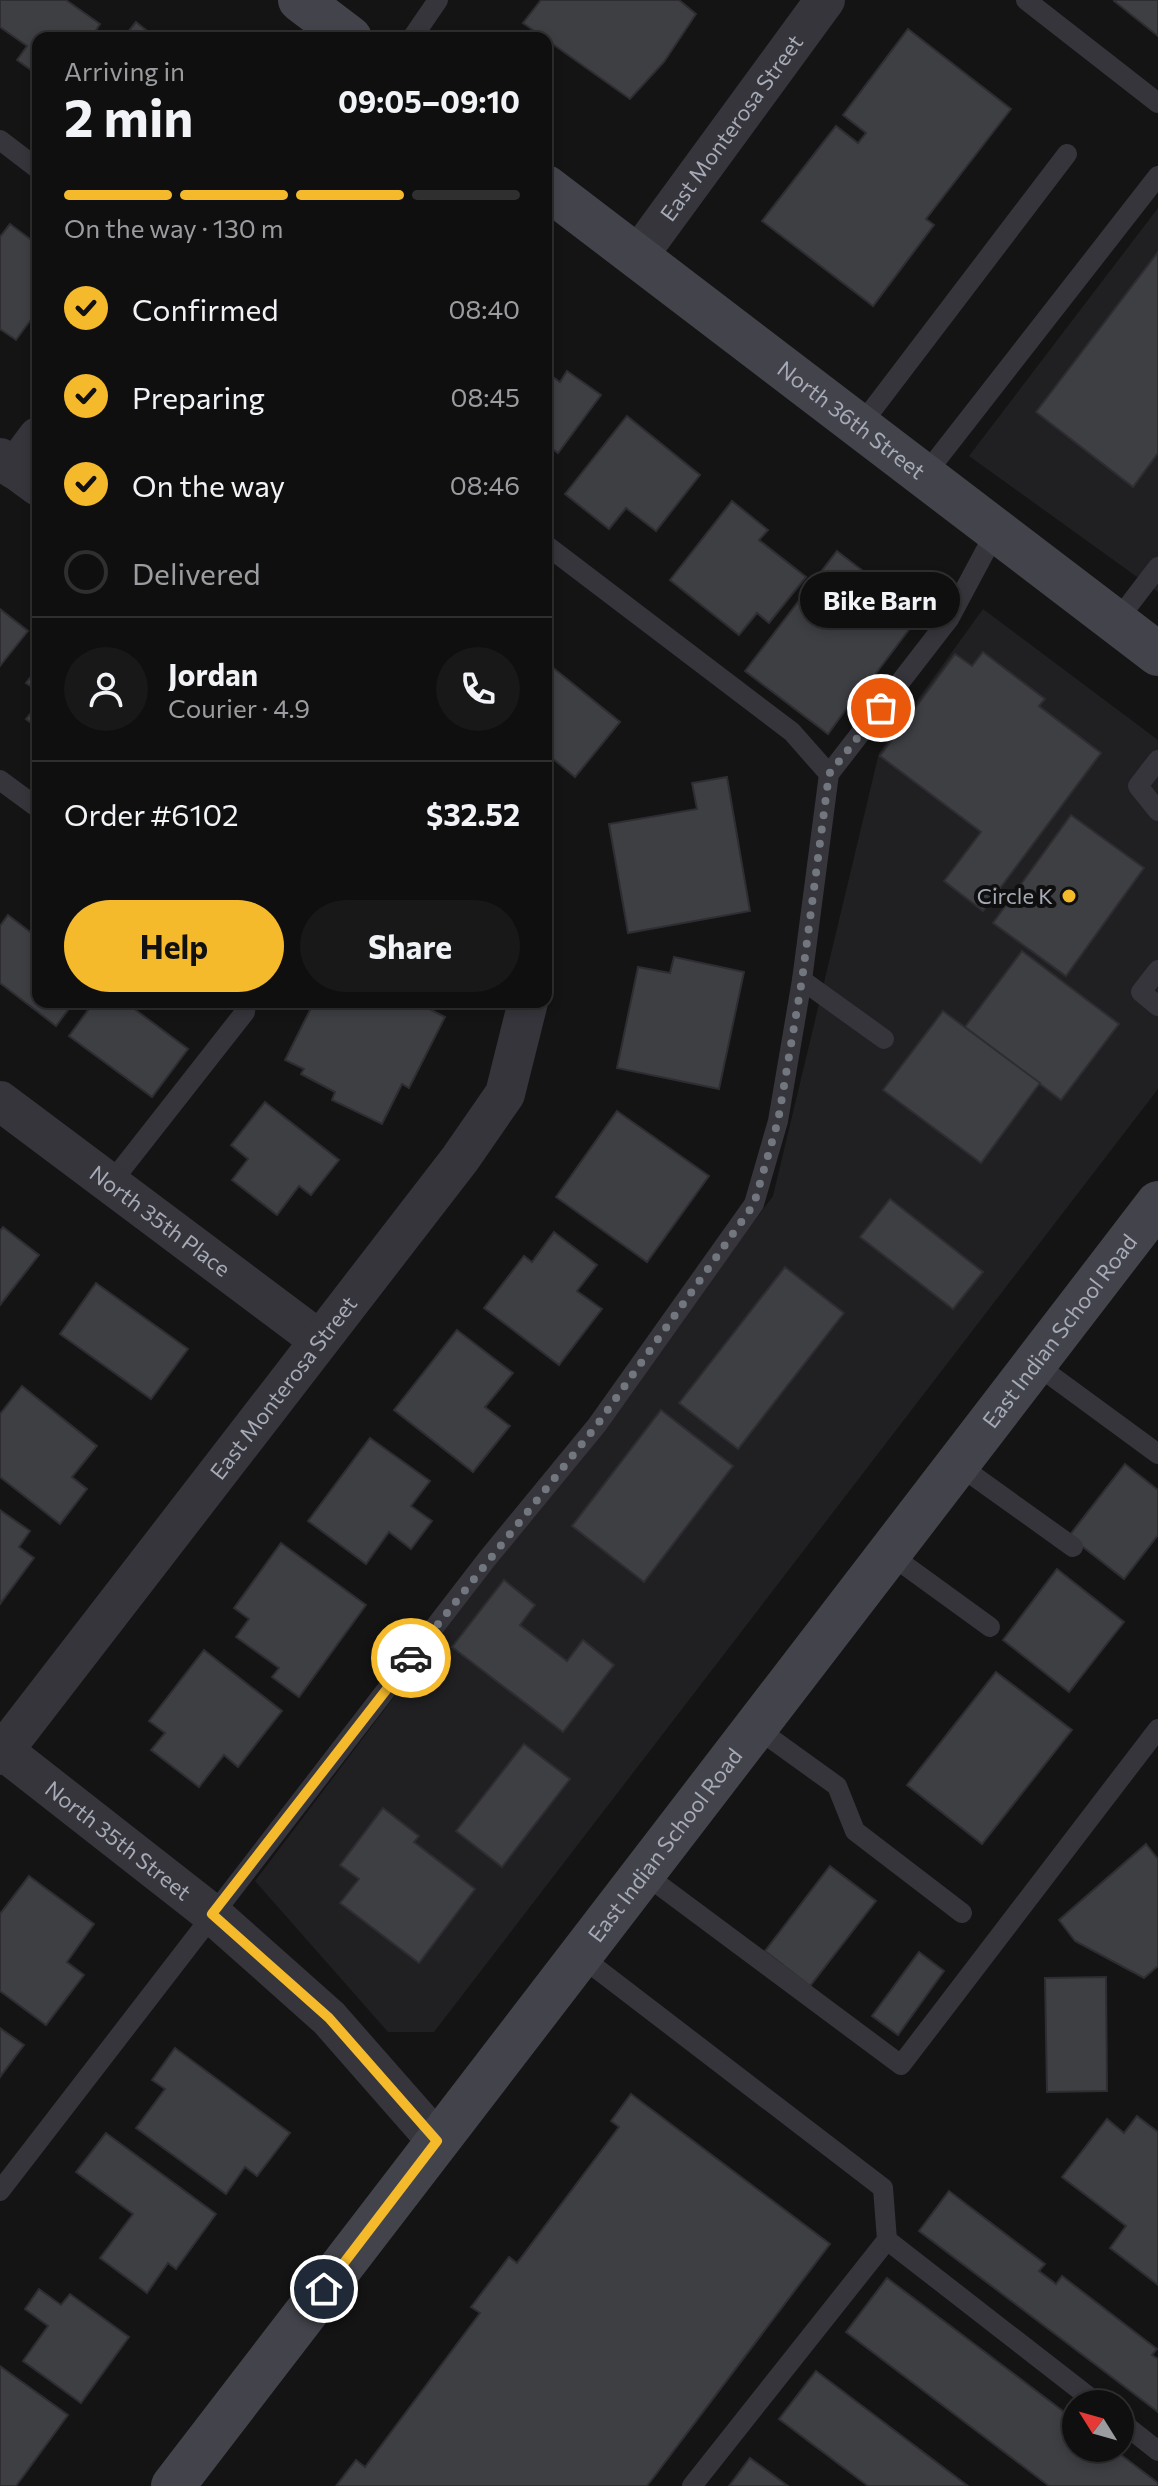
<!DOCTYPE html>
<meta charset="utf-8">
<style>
body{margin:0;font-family:Commissioner,sans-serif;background:#181819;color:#f1f3f6;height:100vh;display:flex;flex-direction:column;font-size:30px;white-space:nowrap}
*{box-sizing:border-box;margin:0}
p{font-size:26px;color:#9b9c9f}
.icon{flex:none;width:44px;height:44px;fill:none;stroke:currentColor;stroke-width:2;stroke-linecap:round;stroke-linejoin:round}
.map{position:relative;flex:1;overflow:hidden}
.sheet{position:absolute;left:32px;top:32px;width:520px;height:976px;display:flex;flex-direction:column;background:#0f0f10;border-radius:16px;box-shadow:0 4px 12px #0003,0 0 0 2px #2f2f30}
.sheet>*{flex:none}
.needle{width:52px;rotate:307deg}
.buttons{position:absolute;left:1062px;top:2390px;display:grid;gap:16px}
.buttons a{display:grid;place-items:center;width:72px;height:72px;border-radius:50%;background:#0f0f10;box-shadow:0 4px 12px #0003,0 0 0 2px #2f2f30;font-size:40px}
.pin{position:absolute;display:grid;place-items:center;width:68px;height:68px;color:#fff;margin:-34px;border:4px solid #fff;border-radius:50%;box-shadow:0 2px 8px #0007}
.courier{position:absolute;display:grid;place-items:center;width:80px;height:80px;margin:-40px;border:6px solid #f5ba2c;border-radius:50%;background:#fff;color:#222;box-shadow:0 2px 10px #0007}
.bubble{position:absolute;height:56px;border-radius:28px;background:#0f0f10;box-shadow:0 4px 12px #0003,0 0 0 2px #2f2f30;font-size:26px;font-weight:700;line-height:56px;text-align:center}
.summary em{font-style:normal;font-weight:700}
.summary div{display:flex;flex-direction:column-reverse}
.summary{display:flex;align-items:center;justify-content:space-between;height:136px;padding:0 32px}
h1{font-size:52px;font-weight:700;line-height:60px}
.bar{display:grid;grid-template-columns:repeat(4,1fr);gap:12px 8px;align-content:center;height:96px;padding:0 32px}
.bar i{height:10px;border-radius:6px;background:#2f2f30}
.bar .active{background:#f5ba2c}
.bar p{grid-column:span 4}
.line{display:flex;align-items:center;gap:20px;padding:0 32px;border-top:2px solid #2f2f30}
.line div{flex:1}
.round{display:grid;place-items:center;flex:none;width:84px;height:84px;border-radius:42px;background:#181819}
ol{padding:0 32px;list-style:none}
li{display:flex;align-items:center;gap:24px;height:88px}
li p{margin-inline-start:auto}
li .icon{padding:8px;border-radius:50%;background:#f5ba2c;color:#111;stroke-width:4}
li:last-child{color:#9b9c9f}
li i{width:44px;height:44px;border:4px solid #2f2f30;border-radius:50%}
.cta{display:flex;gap:16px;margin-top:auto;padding:16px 32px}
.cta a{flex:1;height:92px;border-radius:48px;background:#f5ba2c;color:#111;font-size:32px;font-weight:700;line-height:92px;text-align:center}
.cta a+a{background:#181819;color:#f1f3f6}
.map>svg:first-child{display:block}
</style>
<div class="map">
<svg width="1158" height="2486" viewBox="0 0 1158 2486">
<rect width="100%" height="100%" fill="#141415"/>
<g fill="#202022">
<polygon points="1158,208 1158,592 969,456"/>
<polygon points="983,609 1158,740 1158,1089 434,2032 388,2032 255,1881 773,1196 879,753"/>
</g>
<g fill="#3e3f43" stroke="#2e2e32" stroke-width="2">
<polygon points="0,0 66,0 100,24 91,38 38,38 38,75 17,60 27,46 0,27"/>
<polygon points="541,0 679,0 696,14 664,62 630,99 523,23"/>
<polygon points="1115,0 1158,0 1158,36 1114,1"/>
<polygon points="136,22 156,38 123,38"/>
<polygon points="908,29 1011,109 926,219 934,225 873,306 762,221 836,126 858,143 866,133 843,115"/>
<polygon points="10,224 38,245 38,310 16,340 0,329 0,237"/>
<polygon points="1158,252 1158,453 1133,487 1036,412"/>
<polygon points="567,371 601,395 558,453 546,444 546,372 560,382"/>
<polygon points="627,416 700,475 656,531 626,508 609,529 565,494"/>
<polygon points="732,501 768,530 759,540 806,577 769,623 757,613 739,635 670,580"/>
<polygon points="837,551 920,615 871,680 881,688 858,717 847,708 828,734 745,671"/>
<polygon points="0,609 28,631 0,666"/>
<polygon points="983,652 1045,699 1039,706 1101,753 983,911 944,881 981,832 880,756 955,654 972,666"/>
<polygon points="546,662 620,722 575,777 546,753"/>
<polygon points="38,667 38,691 26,683"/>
<polygon points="38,704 38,728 26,719"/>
<polygon points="727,777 750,911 628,933 609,824 697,809 692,783"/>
<polygon points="1071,815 1144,868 1066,976 993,923"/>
<polygon points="8,915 38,938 38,1002 74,1002 56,1026 0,983 0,926"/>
<polygon points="1022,951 1119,1024 1061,1100 965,1027"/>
<polygon points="674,957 744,972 719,1089 617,1068 638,967 670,973"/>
<polygon points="94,1002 125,1002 188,1049 152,1097 69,1036"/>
<polygon points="314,1002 416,1002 445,1017 409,1088 402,1084 382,1124 332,1100 335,1092 301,1074 304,1069 285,1060"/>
<polygon points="943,1011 1040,1083 981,1163 883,1090"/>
<polygon points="265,1102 339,1160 311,1195 299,1186 277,1215 232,1180 248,1159 231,1145"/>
<polygon points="617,1111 709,1176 647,1262 556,1197"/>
<polygon points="890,1199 983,1272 953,1309 860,1237"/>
<polygon points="3,1227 39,1255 0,1305 0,1231"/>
<polygon points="554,1232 597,1265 577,1291 602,1309 559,1365 484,1308 524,1256 532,1262"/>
<polygon points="785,1267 844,1313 738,1449 679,1403"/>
<polygon points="96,1283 188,1349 151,1399 60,1334"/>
<polygon points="457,1330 513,1373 485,1407 510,1426 473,1472 394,1410"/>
<polygon points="22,1386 97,1446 72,1477 87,1489 60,1524 0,1477 0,1414"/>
<polygon points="661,1410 733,1466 644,1582 572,1526"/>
<polygon points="370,1438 430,1481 411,1506 432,1521 411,1549 389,1532 366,1564 308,1521"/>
<polygon points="1125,1464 1158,1490 1158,1535 1124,1579 1069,1536"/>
<polygon points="0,1510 30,1531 19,1547 34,1558 0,1604"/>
<polygon points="281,1543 366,1605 299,1697 272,1677 279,1668 236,1637 249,1619 234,1608"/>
<polygon points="1057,1569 1124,1622 1069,1692 1003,1640"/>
<polygon points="504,1580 535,1605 520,1625 567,1661 583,1640 614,1665 563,1732 452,1647"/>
<polygon points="204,1650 282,1711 238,1767 224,1755 199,1787 151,1750 165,1733 149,1721"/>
<polygon points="996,1672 1072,1730 982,1844 907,1785"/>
<polygon points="524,1744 570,1779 502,1867 456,1831"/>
<polygon points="383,1808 419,1836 414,1842 475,1889 419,1963 340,1903 359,1879 340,1865"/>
<polygon points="1146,1844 1158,1859 1158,1966 1144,1978 1075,1941 1059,1920"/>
<polygon points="830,1866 876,1901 810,1986 765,1951"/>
<polygon points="29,1876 94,1924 67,1962 84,1975 46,2025 0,1991 0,1914"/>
<polygon points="919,1952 944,1971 898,2035 872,2016"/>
<polygon points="1106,1977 1107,2091 1047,2092 1045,1978"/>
<polygon points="0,2028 24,2045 0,2077"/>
<polygon points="175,2048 290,2133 257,2176 245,2167 226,2194 136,2128 165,2089 152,2080"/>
<polygon points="631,2094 830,2244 647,2486 336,2486 356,2460 365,2467 480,2313 471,2307 509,2257 517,2263 619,2127 611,2121"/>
<polygon points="1137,2116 1158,2132 1158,2285 1110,2248 1126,2226 1062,2177 1107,2119 1124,2133"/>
<polygon points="106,2133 216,2214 176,2269 168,2263 147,2293 100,2258 133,2214 76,2172"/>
<polygon points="949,2191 1045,2264 1039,2271 1056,2284 1062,2276 1157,2349 1152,2355 1158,2359 1158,2412 919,2231"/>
<polygon points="887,2278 1076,2421 1076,2448 1112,2448 1158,2483 1158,2486 1049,2486 846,2332"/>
<polygon points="39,2289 61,2305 70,2294 129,2337 81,2403 23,2361 48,2326 25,2309"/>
<polygon points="0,2366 68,2415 16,2486 0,2486"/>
<polygon points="816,2371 968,2486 868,2486 779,2419"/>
<polygon points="750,2458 788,2486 729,2486"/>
</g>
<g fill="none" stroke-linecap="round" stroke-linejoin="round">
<g stroke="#35353b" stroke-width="20">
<polyline points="1026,0 1158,103"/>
<polyline points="412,38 438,0"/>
<polyline points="0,140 38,169"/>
<polyline points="860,426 1067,154"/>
<polyline points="924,476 1158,176"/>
<polyline points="1116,622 1158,567"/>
<polyline points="1158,760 1138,786 1158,811"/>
<polyline points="829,774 949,619 996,531"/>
<polyline points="0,780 38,808"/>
<polyline points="1158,970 1141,992 1158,1006"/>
<polyline points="802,980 884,1039"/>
<polyline points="110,1184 245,1012 246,1002"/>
<polyline points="1034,1363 1158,1454"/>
<polyline points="957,1464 1073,1547"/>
<polyline points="888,1553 990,1627"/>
<polyline points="755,1727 837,1786 855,1831 962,1913"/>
<polyline points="643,1873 901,2065 1158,1729"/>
<polyline points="579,1955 883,2188 887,2240 692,2486"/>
<polyline points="0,2191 487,1559 597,1425 754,1204 778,1121 802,980 829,774 792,732 546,545"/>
<polyline points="887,2240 1098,2404"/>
<polyline points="1120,2421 1158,2451"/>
</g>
<g stroke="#35353b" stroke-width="40">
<path id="s1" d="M637,257l188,-257"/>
<polyline points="0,458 38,486"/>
<polyline points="14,469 38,437"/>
<path id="s2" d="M0,1101l319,239"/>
<path id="s3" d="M0,1748l212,166 117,104 108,123"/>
<path id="s4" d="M0,1755l460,-596 45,-65 23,-92"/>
</g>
<g stroke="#43444b" stroke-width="44">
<polyline points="300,0 350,38"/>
<path id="s5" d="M546,187l612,467"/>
<path id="s6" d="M173,2486l985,-1283"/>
</g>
</g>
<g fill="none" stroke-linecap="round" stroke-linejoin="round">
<polyline stroke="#72767e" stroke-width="8" stroke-dasharray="0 14.4" points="411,1658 597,1425 754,1204 778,1121 802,980 829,774 881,708"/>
<polyline stroke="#f5ba2c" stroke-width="10" points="324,2289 437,2141 329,2018 212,1914 411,1658"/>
</g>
<circle fill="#f5ba2c" stroke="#0f0f10" stroke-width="3" cx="1069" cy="896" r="8"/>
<g text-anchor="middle" stroke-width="8" stroke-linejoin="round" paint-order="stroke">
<g font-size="22" fill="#a5aab6" stroke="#0f0f10">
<text dy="8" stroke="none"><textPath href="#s1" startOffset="160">East Monterosa Street</textPath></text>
<text dy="8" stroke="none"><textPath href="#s5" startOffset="384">North 36th Street</textPath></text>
<text dy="8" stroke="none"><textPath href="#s2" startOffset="200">North 35th Place</textPath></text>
<text dy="8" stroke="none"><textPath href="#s6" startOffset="1456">East Indian School Road</textPath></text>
<text dy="8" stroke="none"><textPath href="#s4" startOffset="464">East Monterosa Street</textPath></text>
<text dy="8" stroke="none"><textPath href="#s3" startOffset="150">North 35th Street</textPath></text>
<text dy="8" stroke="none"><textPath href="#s6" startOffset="808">East Indian School Road</textPath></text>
</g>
<g font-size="22" fill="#a5aab6" stroke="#0f0f10" text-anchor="end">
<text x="1053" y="904">Circle K</text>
</g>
</g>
</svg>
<div class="buttons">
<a><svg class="needle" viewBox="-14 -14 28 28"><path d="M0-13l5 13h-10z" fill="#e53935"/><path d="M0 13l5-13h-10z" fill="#9b9c9f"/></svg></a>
</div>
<div class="pin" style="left:881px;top:708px;background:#ea580c"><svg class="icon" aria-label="bag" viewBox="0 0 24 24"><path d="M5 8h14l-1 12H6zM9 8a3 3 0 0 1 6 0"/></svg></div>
<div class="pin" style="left:324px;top:2289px;background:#1f2937"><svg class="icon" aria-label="home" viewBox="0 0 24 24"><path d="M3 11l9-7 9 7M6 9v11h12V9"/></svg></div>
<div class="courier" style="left:411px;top:1658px"><svg class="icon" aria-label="car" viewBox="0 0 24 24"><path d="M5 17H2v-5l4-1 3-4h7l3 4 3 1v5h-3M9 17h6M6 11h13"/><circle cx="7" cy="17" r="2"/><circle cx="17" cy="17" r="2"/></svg></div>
<div class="bubble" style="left:800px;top:572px;width:160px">Bike Barn</div>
<section class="sheet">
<div class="summary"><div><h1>2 min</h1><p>Arriving in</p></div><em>09:05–09:10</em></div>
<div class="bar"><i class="active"></i><i class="active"></i><i class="active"></i><i></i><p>On the way · 130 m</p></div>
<ol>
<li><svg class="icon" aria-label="check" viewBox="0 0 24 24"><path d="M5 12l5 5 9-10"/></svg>Confirmed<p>08:40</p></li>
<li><svg class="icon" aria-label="check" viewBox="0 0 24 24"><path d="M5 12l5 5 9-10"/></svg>Preparing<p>08:45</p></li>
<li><svg class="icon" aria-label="check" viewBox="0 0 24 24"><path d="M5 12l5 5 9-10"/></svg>On the way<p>08:46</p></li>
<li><i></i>Delivered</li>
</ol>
<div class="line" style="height:144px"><a class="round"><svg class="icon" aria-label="person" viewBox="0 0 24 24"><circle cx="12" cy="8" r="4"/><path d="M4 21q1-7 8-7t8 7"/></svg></a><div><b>Jordan</b><p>Courier · 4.9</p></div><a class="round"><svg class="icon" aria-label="phone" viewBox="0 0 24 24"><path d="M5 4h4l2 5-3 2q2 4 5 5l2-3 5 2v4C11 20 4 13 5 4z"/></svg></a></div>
<div class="line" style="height:104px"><div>Order #6102</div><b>$32.52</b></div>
<div class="cta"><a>Help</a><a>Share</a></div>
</section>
</div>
